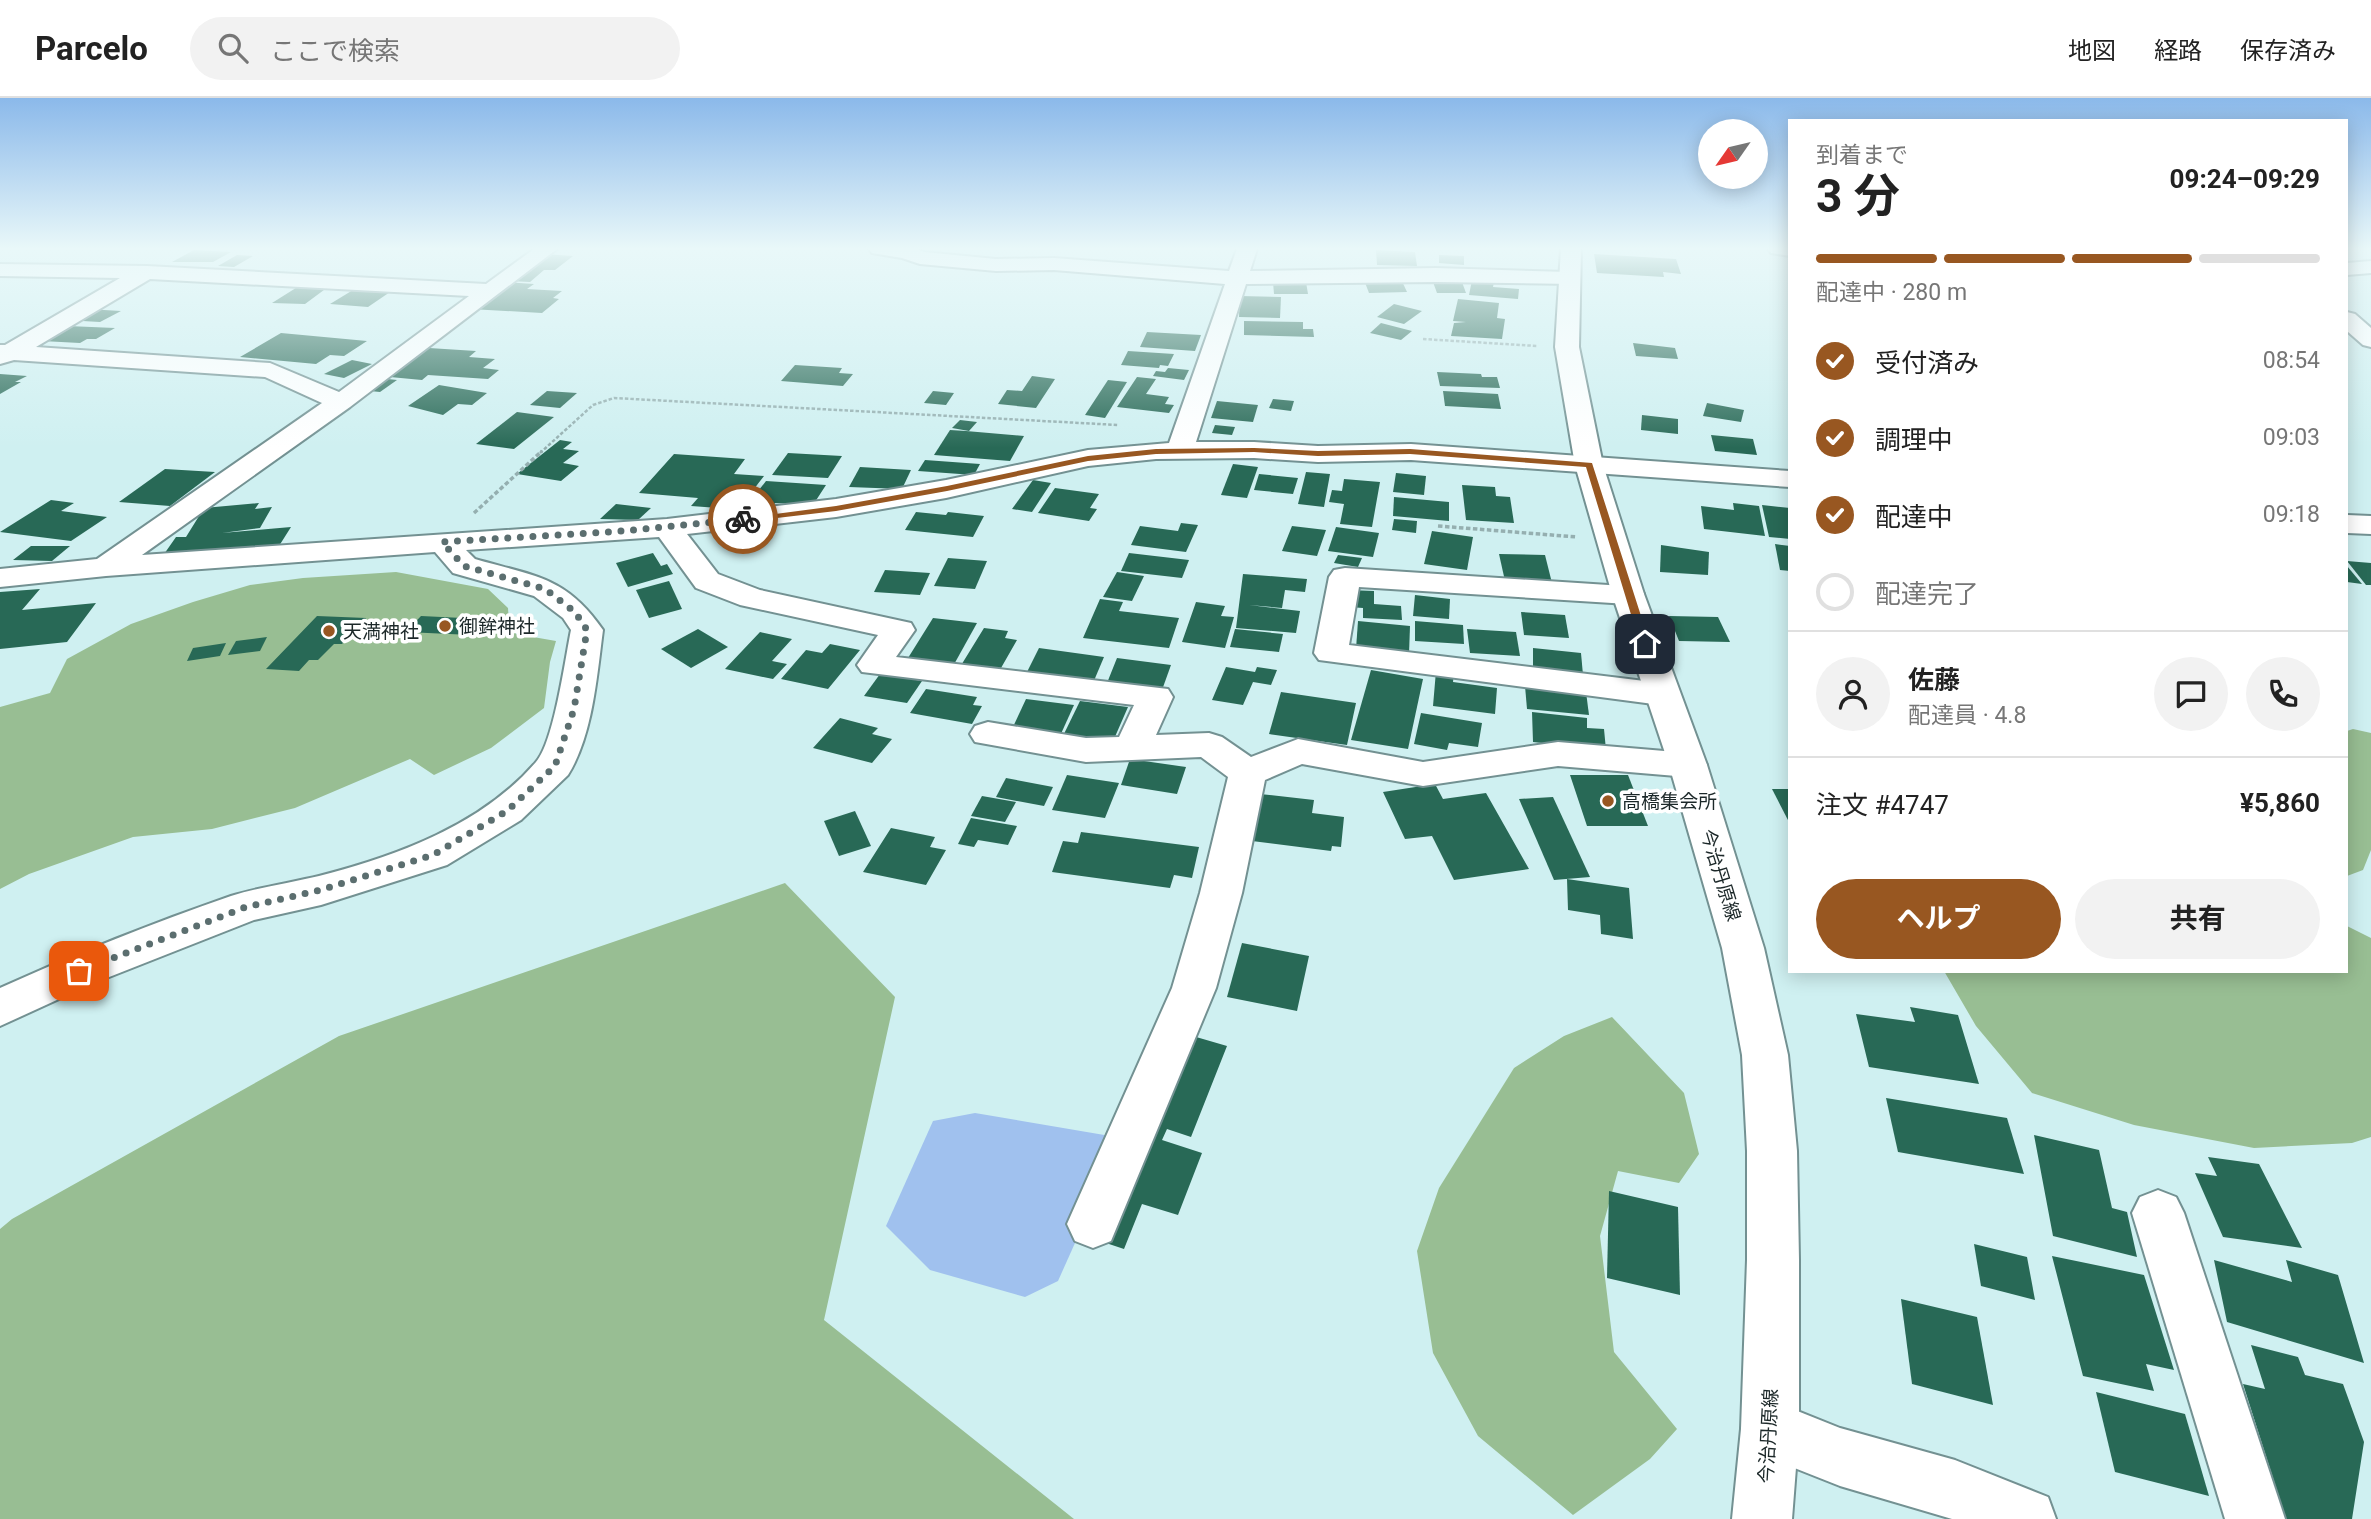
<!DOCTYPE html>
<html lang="ja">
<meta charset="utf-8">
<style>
body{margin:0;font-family:Roboto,"Noto Sans JP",sans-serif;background:#f2f2f2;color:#222;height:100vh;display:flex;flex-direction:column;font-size:26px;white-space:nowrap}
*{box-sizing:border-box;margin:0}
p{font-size:23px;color:#767676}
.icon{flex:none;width:38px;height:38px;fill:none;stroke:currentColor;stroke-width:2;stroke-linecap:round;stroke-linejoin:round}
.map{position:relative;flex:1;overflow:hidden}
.drawer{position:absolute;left:1788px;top:21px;width:560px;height:854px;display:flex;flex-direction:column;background:#fff;border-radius:0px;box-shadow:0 4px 18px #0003}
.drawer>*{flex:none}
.needle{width:46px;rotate:236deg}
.buttons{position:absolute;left:1698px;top:21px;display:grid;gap:14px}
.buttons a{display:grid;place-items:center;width:70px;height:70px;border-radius:50%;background:#fff;box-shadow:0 4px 18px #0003;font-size:35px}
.pin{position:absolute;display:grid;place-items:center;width:60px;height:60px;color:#fff;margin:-30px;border-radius:14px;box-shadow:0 4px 10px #0006}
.courier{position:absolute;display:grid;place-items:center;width:70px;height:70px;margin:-35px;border:5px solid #985721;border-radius:50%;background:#fff;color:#222;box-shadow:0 2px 9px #0007}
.headline em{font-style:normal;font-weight:700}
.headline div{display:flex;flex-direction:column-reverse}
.headline{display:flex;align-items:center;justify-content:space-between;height:119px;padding:0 28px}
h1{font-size:46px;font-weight:700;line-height:52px}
.bar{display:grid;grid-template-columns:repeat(4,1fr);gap:10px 7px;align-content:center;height:84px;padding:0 28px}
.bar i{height:9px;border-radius:5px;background:#e0e0e0}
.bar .active{background:#985721}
.bar p{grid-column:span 4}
.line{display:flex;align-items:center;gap:18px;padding:0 28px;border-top:2px solid #e0e0e0}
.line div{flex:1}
.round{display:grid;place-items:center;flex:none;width:74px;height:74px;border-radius:37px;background:#f2f2f2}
ol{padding:0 28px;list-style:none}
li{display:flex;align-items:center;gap:21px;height:77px}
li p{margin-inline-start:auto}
li .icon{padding:7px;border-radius:50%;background:#985721;color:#fff;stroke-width:4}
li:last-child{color:#767676}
li i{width:38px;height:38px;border:4px solid #e0e0e0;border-radius:50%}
.action{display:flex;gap:14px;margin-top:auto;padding:14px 28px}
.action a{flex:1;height:80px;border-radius:42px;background:#985721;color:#fff;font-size:28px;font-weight:700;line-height:80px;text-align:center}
.action a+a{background:#f2f2f2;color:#222}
header{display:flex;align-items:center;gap:42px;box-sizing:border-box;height:98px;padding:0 35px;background:#fff;border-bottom:2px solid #e0e0e0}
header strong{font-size:33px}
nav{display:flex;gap:38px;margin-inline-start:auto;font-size:24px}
.search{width:490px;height:63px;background:#f2f2f2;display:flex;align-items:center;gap:18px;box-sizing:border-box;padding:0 24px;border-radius:38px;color:#767676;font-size:26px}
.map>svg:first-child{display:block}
</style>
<header>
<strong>Parcelo</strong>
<div class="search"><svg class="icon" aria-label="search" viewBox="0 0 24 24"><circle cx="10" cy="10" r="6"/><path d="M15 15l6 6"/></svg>ここで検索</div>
<nav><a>地図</a><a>経路</a><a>保存済み</a></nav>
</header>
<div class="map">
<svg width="2371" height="1421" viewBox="0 0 2371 1421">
<rect width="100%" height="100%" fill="#cff0f1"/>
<g fill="#98be93">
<polygon points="396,474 488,491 508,510 509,525 516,536 556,543 550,564 544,610 491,650 434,677 410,661 295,710 212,731 133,739 29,776 0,791 0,609 50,595 67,561 131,526 193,504 250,487 303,480"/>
<polygon points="2353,631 2371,635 2371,752 2363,772 2347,778 2347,633"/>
<polygon points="785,785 895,899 824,1222 1074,1421 0,1421 0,1131 12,1121 339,938"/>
<polygon points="2347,828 2371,840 2371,1039 2352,1045 2254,1050 2134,1027 2032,995 1976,928 1944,873 2347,873"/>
<polygon points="1612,919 1684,995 1699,1056 1679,1085 1618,1073 1600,1138 1614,1254 1677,1331 1650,1361 1573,1417 1478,1338 1433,1255 1417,1153 1439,1090 1514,970 1564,938"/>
</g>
<polygon fill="#a0c1ee" points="975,1015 1122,1040 1058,1183 1025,1199 930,1172 886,1128 933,1023"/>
<g fill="#286956">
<polygon points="194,152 231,154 213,164 172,164"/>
<polygon points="1376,152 1415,154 1417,168 1377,167"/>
<polygon points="544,156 573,158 555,172 544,172 530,184 510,183"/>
<polygon points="1594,156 1676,161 1681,176 1663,174 1664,179 1597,175"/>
<polygon points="237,157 253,158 234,169 218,168"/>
<polygon points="1439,157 1464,158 1464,167 1439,165"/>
<polygon points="1401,181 1407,194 1369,195 1364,182"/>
<polygon points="1472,182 1494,184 1493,189 1519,191 1518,201 1469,197"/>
<polygon points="504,184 534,186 527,191 562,193 553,200 559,201 542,215 470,211"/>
<polygon points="1273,184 1306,184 1308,196 1274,196"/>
<polygon points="1433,184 1462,184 1466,195 1437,195"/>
<polygon points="299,188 328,189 305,206 272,205"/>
<polygon points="353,192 390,194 368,209 330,206"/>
<polygon points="1240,198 1281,199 1280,220 1239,219"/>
<polygon points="1458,201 1499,205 1497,220 1505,221 1502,241 1451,238 1454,225 1466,224 1453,223"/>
<polygon points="1394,206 1422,213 1404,226 1377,219"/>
<polygon points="87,211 121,213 100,224 65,222"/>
<polygon points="1244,223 1303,224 1303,231 1313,231 1314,239 1244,237"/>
<polygon points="1381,225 1412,233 1401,242 1370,235"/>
<polygon points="68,228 115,230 96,241 87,241 80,245 42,243"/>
<polygon points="1147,234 1201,237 1195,253 1140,249"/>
<polygon points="281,235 367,243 344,258 330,257 316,266 240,259"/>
<polygon points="1633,245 1675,250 1678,261 1636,258"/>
<polygon points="429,250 476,253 469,259 495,261 483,270 499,272 488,281 428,277 422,282 390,279"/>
<polygon points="1128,253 1174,256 1168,268 1160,267 1159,270 1121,267"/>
<polygon points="352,262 372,266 344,280 324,276"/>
<polygon points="795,267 842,270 839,275 853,276 843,288 781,283"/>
<polygon points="1168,270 1189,272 1184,282 1153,278 1156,273 1165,274"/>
<polygon points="1437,274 1481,276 1482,279 1497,279 1500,290 1440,288"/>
<polygon points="0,276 27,278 15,284 21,284 0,296"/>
<polygon points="1032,278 1055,281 1036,310 998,306 1007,292 1022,293"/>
<polygon points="1137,279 1156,281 1146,296 1169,299 1165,306 1174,307 1169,315 1117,309"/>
<polygon points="378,280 397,282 380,294 360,292"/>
<polygon points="1108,282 1127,284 1105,320 1085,317"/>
<polygon points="439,287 487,295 472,307 458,306 443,317 408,308"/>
<polygon points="547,293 577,295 560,310 530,307"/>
<polygon points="933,293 954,295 946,307 924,305"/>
<polygon points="1443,293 1498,296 1501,311 1445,308"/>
<polygon points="1273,301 1294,303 1291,313 1269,310"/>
<polygon points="1217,303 1258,307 1253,324 1211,320"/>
<polygon points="1707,305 1744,312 1741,324 1703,318"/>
<polygon points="517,314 554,319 514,351 476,346"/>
<polygon points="1642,317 1678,321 1678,336 1641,332"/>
<polygon points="960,322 977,324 969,333 952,330"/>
<polygon points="1215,327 1235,329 1232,337 1212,335"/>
<polygon points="950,332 966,333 1024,338 1010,363 934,357"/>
<polygon points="1711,337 1753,341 1757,357 1715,353"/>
<polygon points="560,342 572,344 563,351 579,353 563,365 579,368 561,383 517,376"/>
<polygon points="788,355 842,358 828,380 772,377"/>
<polygon points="674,356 745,361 734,376 764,378 750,396 744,396 732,411 691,408 698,400 639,395"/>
<polygon points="925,362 980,366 974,377 918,373"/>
<polygon points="1233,366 1258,369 1247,400 1221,397"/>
<polygon points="860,369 911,372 902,391 849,389"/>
<polygon points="165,371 215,374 170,408 119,404"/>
<polygon points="1306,374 1330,376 1324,409 1298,406"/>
<polygon points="1396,375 1426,378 1424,397 1393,394"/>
<polygon points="1259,376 1298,380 1293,396 1254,392"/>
<polygon points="1344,381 1380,384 1372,429 1340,426 1344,406 1329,404 1332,392 1342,393"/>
<polygon points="1033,382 1051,385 1032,414 1012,411"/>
<polygon points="766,383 826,387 813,407 775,405 770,412 745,410"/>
<polygon points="1462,387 1495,389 1496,398 1510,399 1514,425 1466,422"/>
<polygon points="1055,390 1099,396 1090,410 1097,411 1089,423 1038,415"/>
<polygon points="1394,399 1449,404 1449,423 1393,418"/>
<polygon points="51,402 74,405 61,413 107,419 71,443 0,434"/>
<polygon points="259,405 255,411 272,409 260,430 222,435 291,429 279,448 162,459 176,439 186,439 204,410"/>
<polygon points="1733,405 1759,408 1765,438 1704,431 1701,408 1734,412"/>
<polygon points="616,406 651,410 638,422 600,421"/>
<polygon points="1762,407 1790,410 1790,441 1769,439"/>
<polygon points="916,414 946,417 948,414 984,418 973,439 905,432"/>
<polygon points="1394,421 1417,423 1416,435 1392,432"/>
<polygon points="1181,425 1198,427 1186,454 1131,447 1140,428 1178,433"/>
<polygon points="1292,428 1326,432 1317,458 1282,453"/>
<polygon points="1336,429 1379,435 1373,459 1328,453"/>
<polygon points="1432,433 1473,439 1467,472 1424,466"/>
<polygon points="1775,446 1790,448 1790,473 1780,472"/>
<polygon points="1661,447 1709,454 1708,477 1660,474"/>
<polygon points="31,448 70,448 52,463 13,462"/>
<polygon points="653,455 661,468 667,466 673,476 628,489 616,465"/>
<polygon points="1129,455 1189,462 1182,480 1121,473"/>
<polygon points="1499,456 1545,457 1552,485 1505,483"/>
<polygon points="1338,457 1362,460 1358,469 1334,465"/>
<polygon points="948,460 987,463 975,491 934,488"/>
<polygon points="2347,463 2371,465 2371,487 2366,487"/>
<polygon points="2347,468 2362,486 2347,484"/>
<polygon points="885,472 930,475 920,497 874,494"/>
<polygon points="1117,474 1144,478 1132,503 1103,499"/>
<polygon points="1243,476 1307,481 1305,494 1285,492 1282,510 1249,507 1300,513 1296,535 1236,530"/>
<polygon points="669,483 682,511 649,520 636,492"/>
<polygon points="40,491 22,512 96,505 67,544 0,551 0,494"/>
<polygon points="1349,492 1374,493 1374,506 1401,508 1402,522 1363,520 1363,510 1349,509"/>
<polygon points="1415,497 1450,501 1449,521 1413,518"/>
<polygon points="1100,501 1123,504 1119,513 1179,520 1169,550 1083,540"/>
<polygon points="1196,504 1225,508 1221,518 1234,519 1225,550 1182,544"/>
<polygon points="1521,514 1565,517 1569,540 1524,537"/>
<polygon points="317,518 366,520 342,546 334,546 318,562 309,562 299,573 266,571"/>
<polygon points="421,518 483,521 471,537 406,534"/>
<polygon points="1669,518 1718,519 1730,544 1679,543"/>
<polygon points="933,520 977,525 952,570 903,568"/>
<polygon points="1358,523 1410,528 1409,556 1356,551"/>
<polygon points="1415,523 1463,527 1464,546 1415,543"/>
<polygon points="984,530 1008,533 1005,540 1017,542 1001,570 985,568 982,572 960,569"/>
<polygon points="698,531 728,549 691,570 661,551"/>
<polygon points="1235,531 1283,536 1279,554 1230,549"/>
<polygon points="1467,531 1516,534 1520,558 1470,555"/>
<polygon points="760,534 792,541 772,563 787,566 773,581 725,571"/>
<polygon points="267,539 260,553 228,557 236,543"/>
<polygon points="226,545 220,558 187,563 193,550"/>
<polygon points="830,546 860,552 828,591 781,581 806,552 822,555"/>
<polygon points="1039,550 1104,559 1093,585 1026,576"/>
<polygon points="1533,550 1581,555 1583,577 1533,571"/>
<polygon points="1117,560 1171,567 1162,592 1107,585"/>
<polygon points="1226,569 1255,574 1257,569 1277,572 1271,587 1253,584 1243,607 1212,602"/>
<polygon points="1371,572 1423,581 1408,651 1351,642"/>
<polygon points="1436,573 1454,575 1453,584 1497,590 1495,616 1433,608"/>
<polygon points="880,576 922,583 907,605 864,598"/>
<polygon points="1525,588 1586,594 1589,617 1527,611"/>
<polygon points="926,591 977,599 973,607 982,608 972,626 910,615"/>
<polygon points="1281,594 1356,605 1347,647 1269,636"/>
<polygon points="1026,601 1074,607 1060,638 1012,631"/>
<polygon points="1080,603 1128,609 1114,641 1062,640"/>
<polygon points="1532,614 1587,620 1587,630 1604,631 1606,652 1533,644"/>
<polygon points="1421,615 1482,625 1478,649 1449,645 1447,652 1414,646"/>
<polygon points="840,620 878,630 872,636 892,641 872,665 813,650"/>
<polygon points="1130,661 1186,669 1177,696 1121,687"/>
<polygon points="1067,677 1119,685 1105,720 1052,712"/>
<polygon points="1570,677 1628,677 1648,728 1587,728"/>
<polygon points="1006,680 1053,689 1044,708 996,699"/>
<polygon points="1435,686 1443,701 1486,695 1529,771 1454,782 1432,738 1405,741 1383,694"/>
<polygon points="1772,691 1790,691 1790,726"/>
<polygon points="1260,696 1314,702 1312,715 1344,719 1341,749 1332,748 1331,753 1244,742"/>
<polygon points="982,698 1016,704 1005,724 971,718"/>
<polygon points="1553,699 1590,779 1554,782 1519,701"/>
<polygon points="855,713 871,748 839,758 824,723"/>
<polygon points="971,720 1017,728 1008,747 978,742 974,749 958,746"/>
<polygon points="891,730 935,739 930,749 946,752 926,787 863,774"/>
<polygon points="1081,734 1199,749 1192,780 1174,777 1170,790 1052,774 1063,743 1078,745"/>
<polygon points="1567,781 1629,790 1633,841 1601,836 1600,817 1568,812"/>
<polygon points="1242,845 1309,858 1297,913 1227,899"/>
<polygon points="1910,909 1958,917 1979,986 1869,969 1856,916 1915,924"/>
<polygon points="1179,934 1227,948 1191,1039 1167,1031 1162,1042 1202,1055 1178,1117 1142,1106 1124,1151 1091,1140"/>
<polygon points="1886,1000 2007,1020 2024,1076 1898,1054"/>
<polygon points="2034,1037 2099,1052 2112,1110 2127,1114 2137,1159 2053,1138"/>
<polygon points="2208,1059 2259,1066 2302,1150 2223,1139 2195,1075 2217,1078"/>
<polygon points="1609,1093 1678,1109 1680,1197 1607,1180"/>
<polygon points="1974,1146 2027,1159 2035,1202 1981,1188"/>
<polygon points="2052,1158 2144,1177 2174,1272 2146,1266 2154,1293 2083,1278"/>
<polygon points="2214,1162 2292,1184 2286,1162 2338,1177 2364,1265 2227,1224"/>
<polygon points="1901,1201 1977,1219 1993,1307 1912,1286"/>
<polygon points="2251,1247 2298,1259 2305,1277 2343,1286 2364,1344 2352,1421 2286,1421 2243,1286 2265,1291"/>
<polygon points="2096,1294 2185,1316 2209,1398 2115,1374"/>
</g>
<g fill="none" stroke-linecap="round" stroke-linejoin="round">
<g stroke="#739192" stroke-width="4">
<g id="minor">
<path d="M534,151h23l-207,158 -208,148 525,-36 169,-20 110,-19 142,-30 81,-7 56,-159 -171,-14 -58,1 -76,-7 -18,-6 -30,-5 -3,-4h48l7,3 72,7 58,-1 175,13 8,-22h20l-7,22 186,-3 132,4 8,2 3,5 -3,5 -140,-2 -190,2 -50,158h58l64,4 93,-2 379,27v16l-379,-27 -93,2 -64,-4 -98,1 -68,7 -142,32 -110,19 -149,17 31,40 42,16 151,33 4,7 -19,27 272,32 5,8 -17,38 53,-2 13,4 29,20 47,-18 125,23 135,-20 130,11 13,3 6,9 -6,9 -13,3 -130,-11 -135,20 -121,-22 -37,16 -23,113 -26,95 -105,253 -18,7 -18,-7 -8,-17 105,-236 28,-95 28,-116 -27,-20 -115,5 -111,-20 -5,-8 5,-8 13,-4 98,16 33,-1 15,-32 -272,-33 -5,-7 21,-30 -138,-30 -44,-17 -37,-51 -193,13 9,9c59,17 91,17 128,71 -6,45 -10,105 -35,145l-47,45 -74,45 -126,40 -67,15 -160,63 -94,43v-38c75,-34 153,-65 231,-92 29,-9 59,-13 88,-20 78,-20 163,-51 217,-114 18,-20 29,-103 35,-132l-8,-12 -29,-22 -81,-23 -18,-21 -329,24 -106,11v-18l97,-10 225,-156 -57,-26 -251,-17 -14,4v-19h5l115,-67 -120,-2v-12l147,2 339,18zM150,181l319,17 -130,96 -69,-29 -234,-16z"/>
<polygon points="1768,151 1790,151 1790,158 1771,155"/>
<polygon points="2371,163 2371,175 2347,177 2347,165"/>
<polygon points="2347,214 2355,216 2371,230 2371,249 2363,247 2347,233"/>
<polygon points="2347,417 2371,418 2371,436 2347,435"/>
<polygon points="1345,470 1639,489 1644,496 1639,503 1628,506 1359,489 1349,547 1661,585 1673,588 1678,596 1673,604 1661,607 1319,562 1314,555 1329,479 1334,472"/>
<polygon points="2158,1092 2176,1099 2184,1115 2285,1421 2225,1421 2132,1115 2140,1099"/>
<polygon points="1770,1302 1840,1330 1955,1362 2048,1399 2056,1421 1952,1421 1840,1388 1749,1352 1741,1331 1749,1310"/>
</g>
</g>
<g stroke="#739192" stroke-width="4">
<polygon id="major" points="1561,151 1581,151 1579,249 1603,367 1644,496 1707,667 1764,850 1788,957 1797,1053 1799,1162 1799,1331 1792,1421 1732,1421 1741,1331 1747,1162 1747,1053 1742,957 1722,850 1669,667 1612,496 1575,367 1555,249"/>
</g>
<g stroke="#95afb0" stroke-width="2.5" stroke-dasharray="3.5 2" stroke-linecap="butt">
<polyline points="1423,241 1537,248"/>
<polyline points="540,355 593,307 614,300 1118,327"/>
</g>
<g stroke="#95afb0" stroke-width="3.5" stroke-dasharray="4.5 2.5" stroke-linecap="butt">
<polyline points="474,415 542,353"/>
<polyline points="1438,428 1577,439"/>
</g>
<use href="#minor" fill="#fff" fill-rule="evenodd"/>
<use href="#major" fill="#fff" fill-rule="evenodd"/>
</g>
<linearGradient id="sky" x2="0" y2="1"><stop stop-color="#8bb9ea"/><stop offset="0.43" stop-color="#e9f8f9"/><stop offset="1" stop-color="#e9f8f9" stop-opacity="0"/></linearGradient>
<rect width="2371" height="350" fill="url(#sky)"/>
<polygon fill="#985721" points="1254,350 1318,353 1410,351 1592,365 1650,546 1645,549 1640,546 1586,369 1410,356 1318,358 1254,354 1156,356 1088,363 947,393 836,413 743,424 738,421 836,408 947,388 1088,358 1156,351"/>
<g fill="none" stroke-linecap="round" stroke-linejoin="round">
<polyline stroke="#5b6e6f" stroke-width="7" stroke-dasharray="0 12.6" points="79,873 246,809 321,792 433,757 507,713 555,668 574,611 587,532 575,514 545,491 464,468 442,444 623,433 743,421"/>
</g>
<g fill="#985721" stroke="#fff" stroke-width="2.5">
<circle cx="445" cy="528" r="7"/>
<circle cx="329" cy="533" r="7"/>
<circle cx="1608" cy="703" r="7"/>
</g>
<g text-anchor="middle" stroke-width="7" stroke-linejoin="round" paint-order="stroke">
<g font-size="19" fill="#1c2829" stroke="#fff" text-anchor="start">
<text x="459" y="535">御鉾神社</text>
<text x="343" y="540">天満神社</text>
<text x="1622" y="710">高橋集会所</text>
</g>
<g font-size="19" fill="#1c2829" stroke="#fff">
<text transform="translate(1721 777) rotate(73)" y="7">今治丹原線</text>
<text transform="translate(1768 1338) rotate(-87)" y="7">今治丹原線</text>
</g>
</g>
</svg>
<div class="buttons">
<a><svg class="needle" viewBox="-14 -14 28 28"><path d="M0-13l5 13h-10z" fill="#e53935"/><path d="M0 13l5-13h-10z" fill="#767676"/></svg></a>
</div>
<div class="pin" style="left:79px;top:873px;background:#ea580c"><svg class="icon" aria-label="bag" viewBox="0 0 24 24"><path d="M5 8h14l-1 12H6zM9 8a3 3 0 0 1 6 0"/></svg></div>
<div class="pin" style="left:1645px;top:546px;background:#1f2937"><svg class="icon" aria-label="home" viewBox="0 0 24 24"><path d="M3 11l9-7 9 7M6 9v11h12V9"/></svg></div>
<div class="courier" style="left:743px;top:421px"><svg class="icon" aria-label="bike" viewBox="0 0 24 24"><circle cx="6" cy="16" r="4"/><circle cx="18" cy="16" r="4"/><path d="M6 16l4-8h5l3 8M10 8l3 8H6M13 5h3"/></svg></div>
<section class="drawer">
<div class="headline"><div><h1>3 分</h1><p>到着まで</p></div><em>09:24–09:29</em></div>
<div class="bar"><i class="active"></i><i class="active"></i><i class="active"></i><i></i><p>配達中 · 280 m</p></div>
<ol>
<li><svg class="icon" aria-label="check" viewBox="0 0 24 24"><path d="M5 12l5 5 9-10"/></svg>受付済み<p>08:54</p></li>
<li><svg class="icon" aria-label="check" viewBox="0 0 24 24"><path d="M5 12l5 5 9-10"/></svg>調理中<p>09:03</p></li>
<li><svg class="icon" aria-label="check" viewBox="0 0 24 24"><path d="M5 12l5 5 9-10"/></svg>配達中<p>09:18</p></li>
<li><i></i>配達完了</li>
</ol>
<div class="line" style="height:126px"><a class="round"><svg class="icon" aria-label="person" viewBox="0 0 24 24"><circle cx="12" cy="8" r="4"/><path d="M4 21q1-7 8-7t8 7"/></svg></a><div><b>佐藤</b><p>配達員 · 4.8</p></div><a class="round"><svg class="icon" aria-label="chat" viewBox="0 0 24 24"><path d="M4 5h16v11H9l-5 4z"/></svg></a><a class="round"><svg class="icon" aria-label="phone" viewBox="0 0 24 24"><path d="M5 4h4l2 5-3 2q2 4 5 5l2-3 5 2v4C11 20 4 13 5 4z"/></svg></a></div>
<div class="line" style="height:91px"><div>注文 #4747</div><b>¥5,860</b></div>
<div class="action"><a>ヘルプ</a><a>共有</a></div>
</section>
</div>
